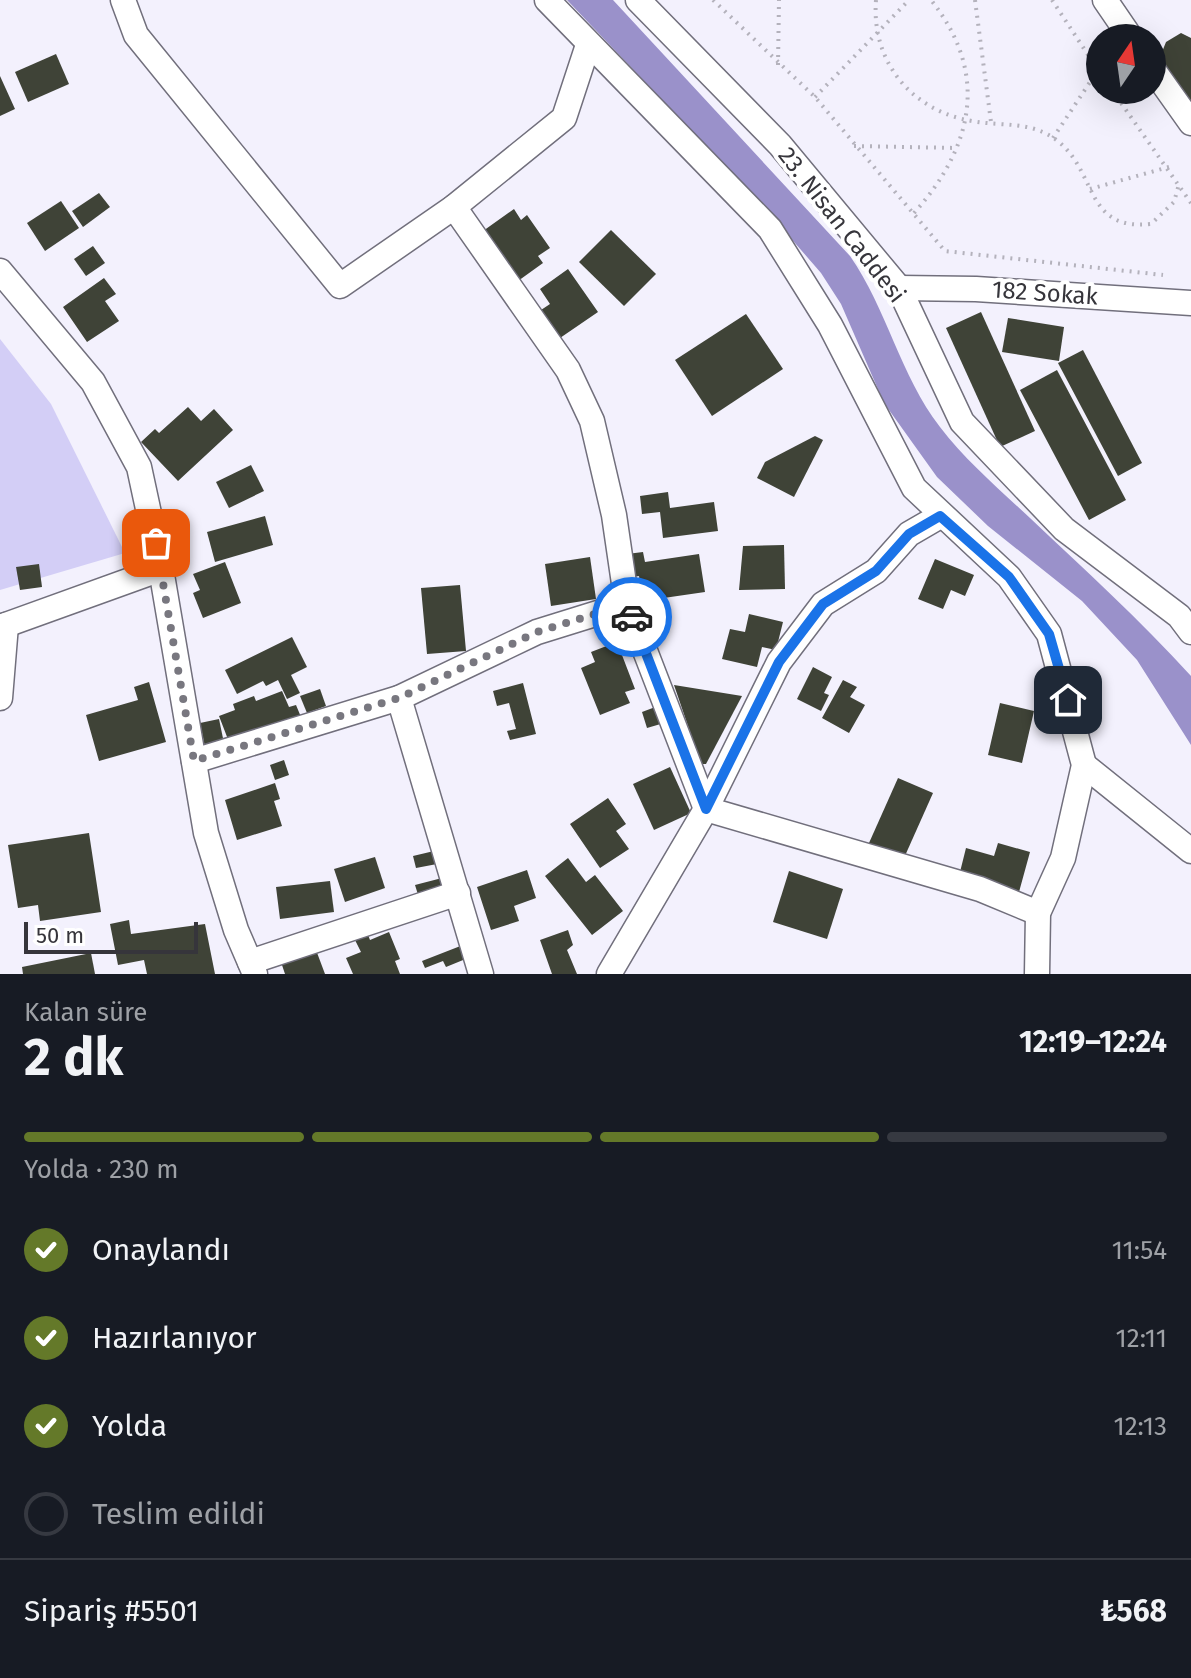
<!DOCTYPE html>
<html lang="tr">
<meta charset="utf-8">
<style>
body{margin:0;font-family:"Fira Sans",sans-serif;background:#242831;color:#f1f3f6;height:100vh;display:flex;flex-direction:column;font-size:30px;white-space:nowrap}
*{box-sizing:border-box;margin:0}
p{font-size:26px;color:#9ea1a6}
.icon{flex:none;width:44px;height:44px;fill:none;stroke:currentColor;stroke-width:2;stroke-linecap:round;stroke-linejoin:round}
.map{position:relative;height:974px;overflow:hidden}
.panel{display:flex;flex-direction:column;background:#171b24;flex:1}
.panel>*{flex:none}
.needle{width:52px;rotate:13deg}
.fabs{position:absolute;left:1086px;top:24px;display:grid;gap:16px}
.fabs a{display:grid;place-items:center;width:80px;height:80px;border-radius:50%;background:#171b24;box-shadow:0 8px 32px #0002;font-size:40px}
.scale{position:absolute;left:24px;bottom:20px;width:174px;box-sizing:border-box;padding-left:8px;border:4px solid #36353b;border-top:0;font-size:22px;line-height:28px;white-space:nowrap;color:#36353b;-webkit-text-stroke:6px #fff;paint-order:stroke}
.pin{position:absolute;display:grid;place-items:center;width:68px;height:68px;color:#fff;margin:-34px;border-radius:16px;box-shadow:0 4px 12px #0006}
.courier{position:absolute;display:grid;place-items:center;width:80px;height:80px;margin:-40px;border:6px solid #1a73e8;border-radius:50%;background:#fff;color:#222;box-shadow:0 2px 10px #0007}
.summary em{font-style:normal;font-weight:700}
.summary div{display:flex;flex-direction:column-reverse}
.summary{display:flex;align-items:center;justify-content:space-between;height:136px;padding:0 24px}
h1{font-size:52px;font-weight:700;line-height:60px}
.bar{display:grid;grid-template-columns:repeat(4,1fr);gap:12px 8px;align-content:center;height:96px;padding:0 24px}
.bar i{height:10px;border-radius:6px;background:#363941}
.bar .active{background:#647929}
.bar p{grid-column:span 4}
.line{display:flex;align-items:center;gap:20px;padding:0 24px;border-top:2px solid #363941}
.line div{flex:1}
ol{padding:0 24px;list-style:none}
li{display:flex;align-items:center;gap:24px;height:88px}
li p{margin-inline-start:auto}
li .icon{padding:8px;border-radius:50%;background:#647929;color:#fff;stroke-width:4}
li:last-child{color:#9ea1a6}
li i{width:44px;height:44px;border:4px solid #363941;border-radius:50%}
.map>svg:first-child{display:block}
</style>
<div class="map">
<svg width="1191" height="974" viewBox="0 0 1191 974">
<rect width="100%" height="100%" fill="#f3f1fd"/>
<polygon fill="#d3cef6" points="0,339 51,404 125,553 0,590"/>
<path fill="#9a91ca" d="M567,0h46l237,256c37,53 50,119 90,171 26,34 59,62 90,91 55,52 110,102 161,158v69l-54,-85 -55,-59 -94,-75 -51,-49 -53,-74 -43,-99 -20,-31 -59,-68z"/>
<g fill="#3f4337">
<polygon points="1181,33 1191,38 1191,104 1160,57 1166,42"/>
<polygon points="56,54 69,84 28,102 15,72"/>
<polygon points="0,76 15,109 0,116"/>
<polygon points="99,193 110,207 83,227 72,211"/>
<polygon points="61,201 79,228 45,251 27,223"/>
<polygon points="514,209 521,220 527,215 550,248 538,256 543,263 518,281 483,231"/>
<polygon points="611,230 656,274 624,306 579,262"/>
<polygon points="93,246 105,263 86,276 74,259"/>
<polygon points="568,269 598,312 560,338 541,310 550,304 540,289"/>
<polygon points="104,278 116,294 105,301 119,321 87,342 63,307"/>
<polygon points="981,312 1035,431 1000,447 946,328"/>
<polygon points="746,314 783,369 712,416 675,360"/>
<polygon points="1008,318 1064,327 1059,361 1002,352"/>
<polygon points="1083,350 1142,463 1118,476 1058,363"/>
<polygon points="1057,370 1126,500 1089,520 1020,390"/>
<polygon points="188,407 201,421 214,409 233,430 178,481 141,442 155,429 159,433"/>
<polygon points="815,436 823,440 794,497 757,478 765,462"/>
<polygon points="251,465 264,491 229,508 216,482"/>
<polygon points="668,492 670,508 714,502 718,531 663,538 660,512 642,514 640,496"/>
<polygon points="265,516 273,545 215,562 207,532"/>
<polygon points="784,545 785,589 739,590 743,546"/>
<polygon points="643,552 645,562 699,554 705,592 643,601 639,576 630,577 627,554"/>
<polygon points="590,557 596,599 551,606 545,564"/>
<polygon points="935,559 974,575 965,596 951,590 943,609 918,599"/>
<polygon points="225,562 241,603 203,618 193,593 200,590 193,574"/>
<polygon points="39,564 42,587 20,590 16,567"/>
<polygon points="460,585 466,651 427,654 421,588"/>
<polygon points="749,614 783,622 776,650 762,647 757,667 722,659 730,629 745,632"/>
<polygon points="292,637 307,667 291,675 300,693 287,699 278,680 266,686 263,681 237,694 225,670"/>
<polygon points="617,642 635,689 625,692 630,703 600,715 581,668 595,662 591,652"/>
<polygon points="813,667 832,677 824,693 829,695 821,711 797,699"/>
<polygon points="843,680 857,687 850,697 865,705 849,733 822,718"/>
<polygon points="149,682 166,742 99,761 86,715 138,700 134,687"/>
<polygon points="523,683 536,734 510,740 507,731 516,729 509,703 497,706 493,691"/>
<polygon points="674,685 742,696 706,764 701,764"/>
<polygon points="320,689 326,706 307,713 300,696"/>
<polygon points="282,691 289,707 296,705 301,717 229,742 219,716 235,710 233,704 254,696 256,701"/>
<polygon points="1000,703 1034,711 1022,763 988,755"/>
<polygon points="658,706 664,723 647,728 642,712"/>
<polygon points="219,719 225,748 206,752 200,723"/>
<polygon points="284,760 289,775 275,780 270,765"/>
<polygon points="670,767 691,813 654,830 633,784"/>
<polygon points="898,778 933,793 904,858 869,843"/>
<polygon points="275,783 280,799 274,801 282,826 237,840 225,800"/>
<polygon points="608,798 626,824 616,831 629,849 600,868 570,824"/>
<polygon points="89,833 101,912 40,921 38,905 18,908 8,845"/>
<polygon points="998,843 1030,852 1019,892 959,876 966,848 994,856"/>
<polygon points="434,851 437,864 416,868 413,856"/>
<polygon points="375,857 385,888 345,902 334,869"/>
<polygon points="568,858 586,882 595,875 623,911 592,935 545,876"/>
<polygon points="527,870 536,898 514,906 519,921 491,930 477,887"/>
<polygon points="789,871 843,889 827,939 773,922"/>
<polygon points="442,878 446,894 420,901 415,885"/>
<polygon points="330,881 334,912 280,919 276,887"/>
<polygon points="129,920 131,934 205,924 215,974 147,974 144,960 118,965 110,924"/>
<polygon points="568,930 573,945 567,950 577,974 552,974 540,940"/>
<polygon points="389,932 400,959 395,961 400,974 353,974 346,958 361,952 355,940 368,935 370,940"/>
<polygon points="463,945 468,958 446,967 443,961 425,968 422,961"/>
<polygon points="316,950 325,974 285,974 281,962"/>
<polygon points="91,953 95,974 23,974 22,967"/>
</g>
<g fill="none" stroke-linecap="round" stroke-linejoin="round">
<g stroke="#716f7c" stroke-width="27">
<g id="minor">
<polyline points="123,0 136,35 340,286 454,207 564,118 588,45"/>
<polyline points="547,0 770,229 830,325 914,488 1009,577 1049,634 1084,765 1063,858 1038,913 1037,974"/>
<polyline points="638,0 780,145 899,288 962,422 1064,529 1179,616 1191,632"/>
<polyline points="1105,0 1131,38"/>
<polyline points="1152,68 1191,123"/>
<polyline points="454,207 568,370 592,421 614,515 627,604 706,809 980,889 1038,913"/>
<polyline points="0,271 93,382 139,467 161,569 206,833 236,930 255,974"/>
<polyline points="899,288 976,289 1191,303"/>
<polyline points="0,627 161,569"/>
<polyline points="0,698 6,625"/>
<polyline points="399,698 481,974"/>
<polyline points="194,761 399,698 537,632 627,604"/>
<polyline points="1084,765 1191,851"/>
<polyline points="250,962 458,893"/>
<polyline points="609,974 706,809 779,662 823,604 876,571 909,534 940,516"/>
</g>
</g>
<g stroke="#b4b2bc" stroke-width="4" stroke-dasharray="2 6" stroke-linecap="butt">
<polyline points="713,0 815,97 945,251 1163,275"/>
<path d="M876,0c-5,62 36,111 96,121 32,6 60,-1 87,21 39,33 26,89 92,82l23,-22 5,-18"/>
<polyline points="975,0 991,122"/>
<polyline points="1052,0 1100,73"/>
<polyline points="778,65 779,0"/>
<polyline points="1112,90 1191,203"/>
<polyline points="815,97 909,0"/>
<polyline points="1053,138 1098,70"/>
<polyline points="854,146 957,148"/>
<polyline points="1090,189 1169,167"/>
<path d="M914,213c59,-66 76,-139 17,-213"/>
</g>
<use href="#minor" stroke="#fff" stroke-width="24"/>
</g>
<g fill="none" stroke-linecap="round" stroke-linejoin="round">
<polyline stroke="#78777f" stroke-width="8" stroke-dasharray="0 14.4" points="156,543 194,761 399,698 537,632 627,604 632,617"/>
<polyline stroke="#1a73e8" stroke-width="10" points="632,617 706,809 779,662 823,604 876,571 909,534 940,516 1009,577 1049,634 1068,700"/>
</g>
<g text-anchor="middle" stroke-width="8" stroke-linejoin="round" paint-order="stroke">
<g font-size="24" fill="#36353b" stroke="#fff">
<text transform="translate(842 225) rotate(52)" y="8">23. Nisan Caddesi</text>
<text transform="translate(1045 293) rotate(4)" y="8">182 Sokak</text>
</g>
</g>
</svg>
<div class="fabs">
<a><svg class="needle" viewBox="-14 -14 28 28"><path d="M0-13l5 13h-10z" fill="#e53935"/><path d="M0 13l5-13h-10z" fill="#9ea1a6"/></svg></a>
</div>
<div class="scale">50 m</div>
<div class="pin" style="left:156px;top:543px;background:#ea580c"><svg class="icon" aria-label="bag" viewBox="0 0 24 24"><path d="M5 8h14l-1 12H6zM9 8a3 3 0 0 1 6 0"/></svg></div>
<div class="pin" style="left:1068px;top:700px;background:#1f2937"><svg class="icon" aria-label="home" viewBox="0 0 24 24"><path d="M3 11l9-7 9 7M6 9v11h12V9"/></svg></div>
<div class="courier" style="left:632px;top:617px"><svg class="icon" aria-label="car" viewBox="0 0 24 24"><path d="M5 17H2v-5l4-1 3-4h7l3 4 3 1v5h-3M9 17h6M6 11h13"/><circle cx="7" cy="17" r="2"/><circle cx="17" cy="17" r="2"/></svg></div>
</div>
<section class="panel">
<div class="summary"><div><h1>2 dk</h1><p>Kalan süre</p></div><em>12:19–12:24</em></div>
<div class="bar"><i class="active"></i><i class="active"></i><i class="active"></i><i></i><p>Yolda · 230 m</p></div>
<ol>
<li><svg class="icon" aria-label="check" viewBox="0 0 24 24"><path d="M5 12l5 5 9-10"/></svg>Onaylandı<p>11:54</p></li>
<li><svg class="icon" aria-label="check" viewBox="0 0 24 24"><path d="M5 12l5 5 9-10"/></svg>Hazırlanıyor<p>12:11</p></li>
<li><svg class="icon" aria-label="check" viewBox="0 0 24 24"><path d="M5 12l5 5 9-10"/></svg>Yolda<p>12:13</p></li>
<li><i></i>Teslim edildi</li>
</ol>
<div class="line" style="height:104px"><div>Sipariş #5501</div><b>₺568</b></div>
</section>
